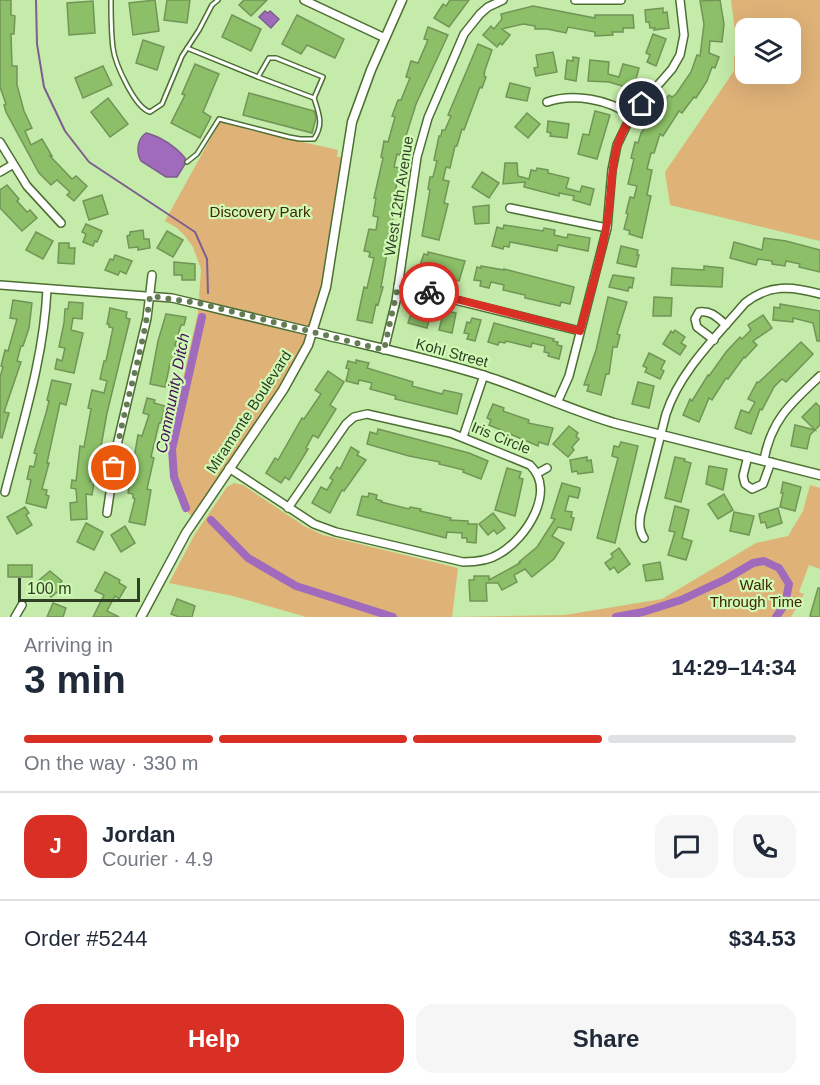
<!DOCTYPE html>
<meta charset="utf-8">
<style>
body{margin:0;font-family:Arial,sans-serif;background:#f6f6f7;color:#1f2937;height:100vh;display:flex;flex-direction:column;font-size:22px;white-space:nowrap}
*{box-sizing:border-box;margin:0}
p{font-size:20px;color:#747a83}
.icon{flex:none;width:33px;height:33px;fill:none;stroke:currentColor;stroke-width:2;stroke-linecap:round;stroke-linejoin:round}
.map{position:relative;height:617px;overflow:hidden}
.panel{display:flex;flex-direction:column;background:#fff;flex:1}
.panel>*{flex:none}
.fabs{position:absolute;left:735px;top:18px;display:grid;gap:12px}
.fabs a{display:grid;place-items:center;width:66px;height:66px;border-radius:12px;background:#fff;box-shadow:0 6px 24px #0002;font-size:30px}
.scale{position:absolute;left:18px;bottom:15px;width:122px;box-sizing:border-box;padding-left:6px;border:3px solid #304025;border-top:0;font-size:16px;line-height:21px;white-space:nowrap;color:#304025;-webkit-text-stroke:4px #d0f9b6;paint-order:stroke}
.pin{position:absolute;display:grid;place-items:center;width:51px;height:51px;color:#fff;margin:-26px;border:3px solid #fff;border-radius:50%;box-shadow:0 2px 6px #0007}
.courier{position:absolute;display:grid;place-items:center;width:60px;height:60px;margin:-30px;border:4px solid #d93025;border-radius:50%;background:#fff;color:#222;box-shadow:0 2px 8px #0007}
.head em{font-style:normal;font-weight:600}
.head div{display:flex;flex-direction:column-reverse}
.head{display:flex;align-items:center;justify-content:space-between;height:102px;padding:0 24px}
h1{font-size:39px;font-weight:600;line-height:45px}
.bar{display:grid;grid-template-columns:repeat(4,1fr);gap:9px 6px;align-content:center;height:72px;padding:0 24px}
.bar i{height:8px;border-radius:4px;background:#e0e1e3}
.bar .selected{background:#d93025}
.bar p{grid-column:span 4}
.line{display:flex;align-items:center;gap:15px;padding:0 24px;border-top:2px solid #e0e1e3}
.line div{flex:1}
.round{display:grid;place-items:center;flex:none;width:63px;height:63px;border-radius:18px;background:#f6f6f7}
.action{display:flex;gap:12px;margin-top:auto;padding:12px 24px}
.action a{flex:1;height:69px;border-radius:18px;background:#d93025;color:#fff;font-size:24px;font-weight:600;line-height:69px;text-align:center}
.action a+a{background:#f6f6f7;color:#1f2937}
.map>svg:first-child{display:block}
</style>
<div class="map">
<svg width="820" height="617" viewBox="0 0 820 617">
<rect width="100%" height="100%" fill="#c4eba9"/>
<g fill="#dfb278" fill-rule="evenodd">
<path d="M731,0h89v241l-150,-36 -5,-33 69,-101v-13l3,-11zM746,28h44v46h-44z"/>
<polygon points="220,121 250,130 338,150 337,157 345,157 333,247 308,345 195,519 184,509 174,489 169,466 169,441 198,312 201,269 193,247 185,236 177,228 165,221"/>
<polygon points="234,483 243,485 304,526 323,535 458,568 452,617 565,615 662,599 756,543 788,536 803,511 810,485 820,488 820,569 809,565 799,592 804,594 791,617 306,617 233,596 169,583 195,534 227,487"/>
</g>
<g fill="#a06bbc" stroke="#7e5e8f" stroke-width="1.5">
<polygon points="265,11 268,13 270,11 279,19 271,28 259,17"/>
<path d="M146,133c14,3 30,14 39,25v6l-8,13h-11l-25,-16c-5,-9 -4,-22 5,-28z"/>
</g>
<g fill="none" stroke-linecap="round" stroke-linejoin="round">
<polyline stroke="#7e5e8f" stroke-width="2" points="36,0 37,44 44,87 65,131 89,162 195,232 207,259 208,293"/>
<g stroke="#a06bbc" stroke-width="8">
<polyline points="186,508 174,477 172,449 202,317"/>
<polyline points="211,520 248,558 296,586 393,617"/>
<polyline points="616,617 643,612 681,600 726,579 753,563 764,561 779,568 789,584 785,604 776,617"/>
</g>
</g>
<g fill="#8cbf67" stroke="#719557" stroke-width="1.5">
<polygon points="0,0 11,0 11,15 15,16 14,34 11,34 12,66 17,66 17,85 24,111 32,128 25,131 31,145 42,139 52,156 50,156 72,179 76,176 87,186 74,201 67,195 70,192 57,180 51,185 39,173 6,112 4,105 6,104 0,87"/>
<polygon points="155,0 159,31 133,35 129,3"/>
<polygon points="167,0 190,0 187,23 164,20"/>
<polygon points="244,0 267,0 251,16 239,5"/>
<polygon points="450,0 469,0 449,27 434,18 443,4 446,6"/>
<polygon points="720,0 724,24 722,42 710,41 709,53 719,57 715,68 712,67 707,81 696,98 694,97 682,113 679,111 663,136 660,134 654,153 651,153 647,169 652,170 647,195 651,196 642,238 629,234 630,231 624,229 628,214 626,213 630,197 634,198 637,186 628,184 634,159 631,158 635,142 638,143 641,133 650,120 652,121 655,118 657,119 664,109 660,106 669,95 672,97 676,94 691,72 697,55 700,56 704,24 700,1"/>
<polygon points="93,1 95,33 69,35 67,3"/>
<polygon points="533,6 595,18 595,15 633,15 634,28 623,28 623,32 612,32 613,35 595,36 595,32 568,27 566,33 547,29 535,29 535,26 523,24 502,29 510,35 502,45 500,43 497,47 483,35 491,26 494,29 502,19 501,14"/>
<polygon points="663,8 663,13 667,12 669,28 654,30 655,28 650,28 649,22 646,22 645,10"/>
<polygon points="232,15 261,29 251,51 222,37"/>
<polygon points="297,15 344,39 335,58 307,45 301,54 282,44"/>
<polygon points="428,27 448,35 416,104 400,155 397,154 394,167 400,168 392,207 392,213 394,214 381,287 383,287 378,305 376,304 372,323 357,320 364,287 367,288 374,258 369,257 370,252 364,251 369,229 376,230 378,217 373,216 376,198 374,198 383,158 381,157 384,141 388,142 395,117 392,116 398,100 401,100 410,78 406,77 411,61 418,63 428,40 424,39"/>
<polygon points="653,34 666,39 656,66 647,62 650,55 646,53"/>
<polygon points="143,40 164,47 157,70 136,63"/>
<polygon points="478,44 492,50 485,70 484,76 486,77 482,88 480,87 464,130 462,129 457,146 455,146 450,168 446,167 443,180 449,181 444,203 448,204 439,240 422,236 430,190 428,189 430,177 433,177 437,161 434,160 439,136 441,136 442,130 445,130 451,116 448,115"/>
<polygon points="553,52 557,72 536,76 534,68 538,67 536,55"/>
<polygon points="573,57 579,58 576,81 565,79 567,60 573,61"/>
<polygon points="590,60 609,62 608,74 619,77 623,64 639,68 635,83 631,82 629,88 609,82 588,81"/>
<polygon points="195,64 219,74 203,112 211,117 200,138 171,123 185,95 182,94"/>
<polygon points="103,66 112,85 83,98 75,78"/>
<polygon points="510,83 530,88 527,101 506,97"/>
<polygon points="249,93 314,111 316,118 312,133 243,115"/>
<polygon points="108,98 128,124 110,137 91,112"/>
<polygon points="595,111 610,115 597,159 578,154 583,134 589,135"/>
<polygon points="527,113 540,124 528,138 515,127"/>
<polygon points="548,121 569,124 567,138 550,136 551,133 547,132"/>
<polygon points="505,163 517,163 518,176 529,179 531,170 536,171 537,168 548,170 548,173 569,178 566,188 580,192 582,186 594,189 590,205 573,200 574,196 559,193 559,196 524,187 525,182 503,184"/>
<polygon points="482,172 499,183 489,198 472,187"/>
<polygon points="7,185 19,199 17,201 27,212 30,210 37,218 22,231 0,208 0,190"/>
<polygon points="102,195 108,214 89,220 83,201"/>
<polygon points="489,205 489,223 475,224 473,207"/>
<polygon points="86,224 102,231 97,242 95,241 93,246 83,242 86,234 82,232"/>
<polygon points="504,225 543,231 544,228 555,230 554,235 567,238 568,234 590,238 588,251 558,245 557,251 510,242 509,247 504,246 503,249 492,246 497,227 503,229"/>
<polygon points="143,230 144,239 149,239 150,248 138,250 138,247 129,248 127,236 130,235 130,232"/>
<polygon points="167,231 183,240 173,257 157,248"/>
<polygon points="36,232 53,241 43,259 26,250"/>
<polygon points="764,238 786,241 820,250 820,272 799,267 800,264 786,261 785,266 772,264 772,261 758,259 756,265 730,258 734,242 762,250"/>
<polygon points="59,243 69,243 69,248 75,248 74,264 58,263"/>
<polygon points="621,246 638,250 637,255 639,255 636,267 617,263"/>
<polygon points="428,252 465,261 459,281 427,272 428,268 420,265 424,254 428,255"/>
<polygon points="115,255 132,261 126,274 120,271 118,275 105,270 110,259 113,260"/>
<polygon points="174,262 195,264 195,280 182,280 182,275 174,275"/>
<polygon points="481,266 504,270 504,269 574,287 570,304 561,302 560,306 525,298 525,295 503,290 504,285 491,282 489,288 480,286 481,281 474,280 477,267 481,268"/>
<polygon points="704,266 723,268 722,287 671,285 672,268 704,270"/>
<polygon points="613,275 634,278 632,288 629,287 628,291 609,287"/>
<polygon points="608,297 627,302 617,334 620,335 617,347 613,347 609,374 606,374 601,395 587,391 589,385 584,385 596,350"/>
<polygon points="654,297 672,298 671,316 653,316"/>
<polygon points="13,300 32,303 29,328 23,346 21,346 17,361 21,362 4,412 9,413 2,438 0,437 0,377 3,367 1,366 5,350 8,351 17,319 10,318"/>
<polygon points="69,302 83,303 82,319 73,318 71,330 83,333 74,373 55,369 57,359 62,361 65,348 59,347 64,323 65,309 68,309"/>
<polygon points="414,304 432,309 427,328 408,323"/>
<polygon points="780,304 820,311 820,341 817,341 813,323 793,318 793,322 773,320 774,307 780,308"/>
<polygon points="110,308 127,312 126,318 130,319 107,413 97,469 92,468 90,481 94,482 92,495 86,494 87,519 71,520 70,503 77,502 76,489 71,488 72,480 76,481 80,446 84,447 91,409 88,408 92,390 104,393 107,381 100,379 104,361 106,361 113,328 109,327 109,324 107,324"/>
<polygon points="444,310 456,313 452,333 439,330"/>
<polygon points="166,314 186,317 184,325 181,325 175,345 178,346 173,365 170,364 165,387 150,384 158,341"/>
<polygon points="763,315 772,328 753,341 757,345 745,358 744,357 728,379 726,378 712,400 709,398 699,422 683,415 690,399 692,401 708,375 709,376 726,352 740,337 742,339 751,330 748,325"/>
<polygon points="472,318 481,320 475,341 467,339 469,334 464,333 467,322 470,323"/>
<polygon points="494,323 554,339 553,341 558,342 557,345 562,346 559,359 548,356 549,353 544,352 545,346 532,343 531,347 506,341 505,343 499,342 498,345 488,342"/>
<polygon points="675,330 685,337 681,343 686,346 680,355 663,344 671,331 673,333"/>
<polygon points="801,342 813,354 786,382 782,379 774,387 762,410 760,409 751,434 735,428 741,410 749,413 755,402 748,399 757,382 758,383"/>
<polygon points="649,353 665,361 661,369 664,371 660,379 645,372 647,368 643,366"/>
<polygon points="356,360 369,363 367,368 413,382 412,386 442,394 444,390 462,394 457,414 395,399 396,396 370,389 372,383 359,380 358,384 346,381 349,369 346,368 348,361 356,363"/>
<polygon points="328,371 344,382 330,405 336,409 318,438 313,435 306,448 308,449 289,480 285,477 281,483 266,473 275,458 278,460 302,418 304,419 321,394 315,390"/>
<polygon points="52,380 71,384 66,405 60,403 47,463 49,463 42,489 47,490 46,495 49,496 46,508 26,503 31,480 27,479 30,466 34,467 37,454 34,453 46,413 49,401 47,400"/>
<polygon points="638,382 654,386 649,408 632,404"/>
<polygon points="147,398 155,400 154,403 165,406 161,423 159,423 151,457 154,458 147,489 151,490 145,525 129,522 135,499 133,498 133,494 128,493 138,435 142,436 149,415 143,413"/>
<polygon points="816,403 820,407 820,425 810,435 807,449 791,446 795,425 815,430 802,417"/>
<polygon points="493,404 504,408 503,411 529,420 528,423 553,428 548,445 539,442 538,446 489,425 491,420 487,418"/>
<polygon points="569,426 578,433 576,436 579,439 572,447 574,450 568,457 553,444"/>
<polygon points="378,429 469,453 488,461 481,479 463,472 464,470 439,464 440,462 409,456 367,444 370,432 377,434"/>
<polygon points="621,442 638,446 615,543 597,538 618,458 612,456 614,446 619,447"/>
<polygon points="351,447 359,452 357,455 366,460 344,491 342,490 330,513 312,503 321,487 327,490 333,480 330,478 337,467 340,469"/>
<polygon points="587,457 587,461 591,460 593,472 578,474 577,471 572,472 570,460"/>
<polygon points="675,457 685,459 684,461 691,463 681,502 665,498"/>
<polygon points="709,466 727,469 723,490 706,484"/>
<polygon points="507,468 521,472 519,478 523,479 515,516 495,510"/>
<polygon points="783,482 801,487 795,511 780,507 783,493 781,493"/>
<polygon points="562,483 580,488 580,490 578,498 569,496 565,511 572,512 571,517 574,518 571,530 558,527 552,536 564,543 554,559 532,577 525,569 514,575 517,582 502,590 498,583 486,583 487,601 470,601 469,580 474,580 474,576 489,576 489,580 520,563 519,562 537,547 555,519 551,518"/>
<polygon points="369,493 377,495 376,499 382,501 381,502 409,509 410,507 421,509 420,511 451,518 450,520 468,521 468,524 477,524 476,543 467,542 467,538 462,538 462,533 447,532 446,538 357,515 362,496 368,497"/>
<polygon points="724,494 733,510 718,519 708,504"/>
<polygon points="675,506 689,510 682,538 692,541 686,560 668,555 675,532 669,531"/>
<polygon points="25,507 29,513 26,515 32,525 17,534 7,517"/>
<polygon points="778,508 782,523 767,528 765,522 761,523 759,514"/>
<polygon points="734,512 754,516 749,535 730,531"/>
<polygon points="493,513 505,528 497,534 494,530 488,535 479,524"/>
<polygon points="86,523 103,532 94,550 77,542"/>
<polygon points="125,526 135,543 121,552 111,535"/>
<polygon points="619,548 630,564 618,573 614,567 610,570 605,563 613,557 611,554"/>
<polygon points="660,562 663,579 646,581 643,565"/>
<rect x="8" y="565" width="24" height="12"/>
<polygon points="50,571 62,581 58,585 61,589 51,597 38,581"/>
<polygon points="105,572 120,580 119,583 126,587 119,599 115,596 107,611 119,617 93,617 104,595 95,591"/>
<polygon points="818,588 820,588 820,617 814,617 810,616"/>
<polygon points="177,599 195,606 192,617 179,617 171,614"/>
<polygon points="53,603 66,608 63,617 47,617"/>
</g>
<g fill="none" stroke-linecap="round" stroke-linejoin="round">
<g stroke="#4c6f32" stroke-width="6">
<g id="service">
<path d="M111,0c0,16 0,32 2,48 2,16 22,60 37,64l12,-8 20,-48 17,-26 13,-25 6,-5"/>
<polyline points="187,48 258,77"/>
<polygon points="269,58 276,58 323,77 314,98 258,77"/>
<path d="M187,162l10,-8 22,-35 70,18 11,2h14c10,-15 5,-25 0,-41"/>
</g>
</g>
<g stroke="#4c6f32" stroke-width="10">
<g id="minor">
<polyline points="304,0 385,38"/>
<polyline points="575,0 621,0"/>
<path d="M547,102c26,-9 62,-3 84,14"/>
<polyline points="0,142 27,186 61,223"/>
<polyline points="0,172 12,165"/>
<polyline points="510,208 607,228"/>
<polyline points="0,285 172,298 313,332"/>
<polyline points="398,286 580,331"/>
<path d="M714,340l-17,-13 -2,-8 4,-7c12,-2 19,6 27,13"/>
<polyline points="384,350 396,301 417,157 428,118 464,34 480,14 488,7 503,0"/>
<polyline points="557,403 569,376 607,228 612,170 617,145 631,116 672,69 680,55 684,35 680,0"/>
<polyline points="463,437 484,375"/>
<polyline points="748,456 743,476 745,484 752,489 763,484 771,462"/>
<path d="M764,460c7,-40 27,-57 56,-84"/>
<path d="M229,468l85,56 22,8 127,30c12,0 25,-1 36,-8 27,-15 58,-63 31,-89l-79,-32 -84,-19 -13,3 -8,7 -58,84"/>
<polyline points="538,473 547,468"/>
<path d="M5,492c17,-67 39,-134 42,-203"/>
<polyline points="107,513 117,445 147,318 152,275"/>
<path d="M644,538c-6,-9 -5,-19 -2,-29l24,-95c14,-43 50,-77 79,-111 24,-19 47,-17 75,-9"/>
<polyline points="15,617 22,605"/>
</g>
</g>
<g stroke="#4c6f32" stroke-width="11">
<g id="tertiary">
<path d="M313,332c57,14 116,26 172,44 44,14 85,34 129,47l206,52"/>
<polyline points="141,617 186,533 283,390 308,345 326,287 352,122 371,70 402,0"/>
</g>
</g>
<use href="#service" stroke="#fff" stroke-width="3"/>
<use href="#minor" stroke="#fff" stroke-width="7"/>
<use href="#tertiary" stroke="#fff" stroke-width="8"/>
</g>
<g fill="none" stroke-linecap="round" stroke-linejoin="round">
<path stroke="#647c53" stroke-width="6" stroke-dasharray="0 10.8" d="M114,468c8,-58 29,-114 36,-172l48,7 186,47 14,-64 31,6"/>
<path stroke="#d93025" stroke-width="8" d="M429,292l151,39c9,-34 20,-68 26,-103 10,-49 -2,-83 36,-124"/>
</g>
<g text-anchor="middle" stroke-width="4.5" stroke-linejoin="round" paint-order="stroke">
<g font-size="15" fill="#304025" stroke="#d0f9b6">
<text transform="translate(399 196) rotate(-81)" y="5">West 12th Avenue</text>
<text transform="translate(452 353) rotate(15)" y="5">Kohl Street</text>
<text transform="translate(249 412) rotate(-57)" y="5">Miramonte Boulevard</text>
<text transform="translate(501 438) rotate(22)" y="5">Iris Circle</text>
</g>
<g font-size="15" fill="#412800" stroke="#d0f9b6">
<text x="260" y="217">Discovery Park</text>
<text x="756" y="590">Walk<tspan x="756" dy="17">Through Time</tspan></text>
</g>
<g font-size="16" font-style="italic" fill="#440f5a" stroke="#d0f9b6">
<text transform="translate(172 393) rotate(-79)" y="6">Community Ditch</text>
</g>
</g>
</svg>
<div class="fabs">
<a><svg class="icon" aria-label="layers" viewBox="0 0 24 24"><path d="M12 4l9 5-9 5-9-5zM3 14l9 5 9-5"/></svg></a>
</div>
<div class="scale">100 m</div>
<div class="pin" style="left:114px;top:468px;background:#ea580c"><svg class="icon" aria-label="bag" viewBox="0 0 24 24"><path d="M5 8h14l-1 12H6zM9 8a3 3 0 0 1 6 0"/></svg></div>
<div class="pin" style="left:642px;top:104px;background:#1f2937"><svg class="icon" aria-label="home" viewBox="0 0 24 24"><path d="M3 11l9-7 9 7M6 9v11h12V9"/></svg></div>
<div class="courier" style="left:429px;top:292px"><svg class="icon" aria-label="bike" viewBox="0 0 24 24"><circle cx="6" cy="16" r="4"/><circle cx="18" cy="16" r="4"/><path d="M6 16l4-8h5l3 8M10 8l3 8H6M13 5h3"/></svg></div>
</div>
<section class="panel">
<div class="head"><div><h1>3 min</h1><p>Arriving in</p></div><em>14:29–14:34</em></div>
<div class="bar"><i class="selected"></i><i class="selected"></i><i class="selected"></i><i></i><p>On the way · 330 m</p></div>
<div class="line" style="height:108px"><b class="round" style="background:#d93025;color:#fff">J</b><div><b>Jordan</b><p>Courier · 4.9</p></div><a class="round"><svg class="icon" aria-label="chat" viewBox="0 0 24 24"><path d="M4 5h16v11H9l-5 4z"/></svg></a><a class="round"><svg class="icon" aria-label="phone" viewBox="0 0 24 24"><path d="M5 4h4l2 5-3 2q2 4 5 5l2-3 5 2v4C11 20 4 13 5 4z"/></svg></a></div>
<div class="line" style="height:78px"><div>Order #5244</div><b>$34.53</b></div>
<div class="action"><a>Help</a><a>Share</a></div>
</section>
